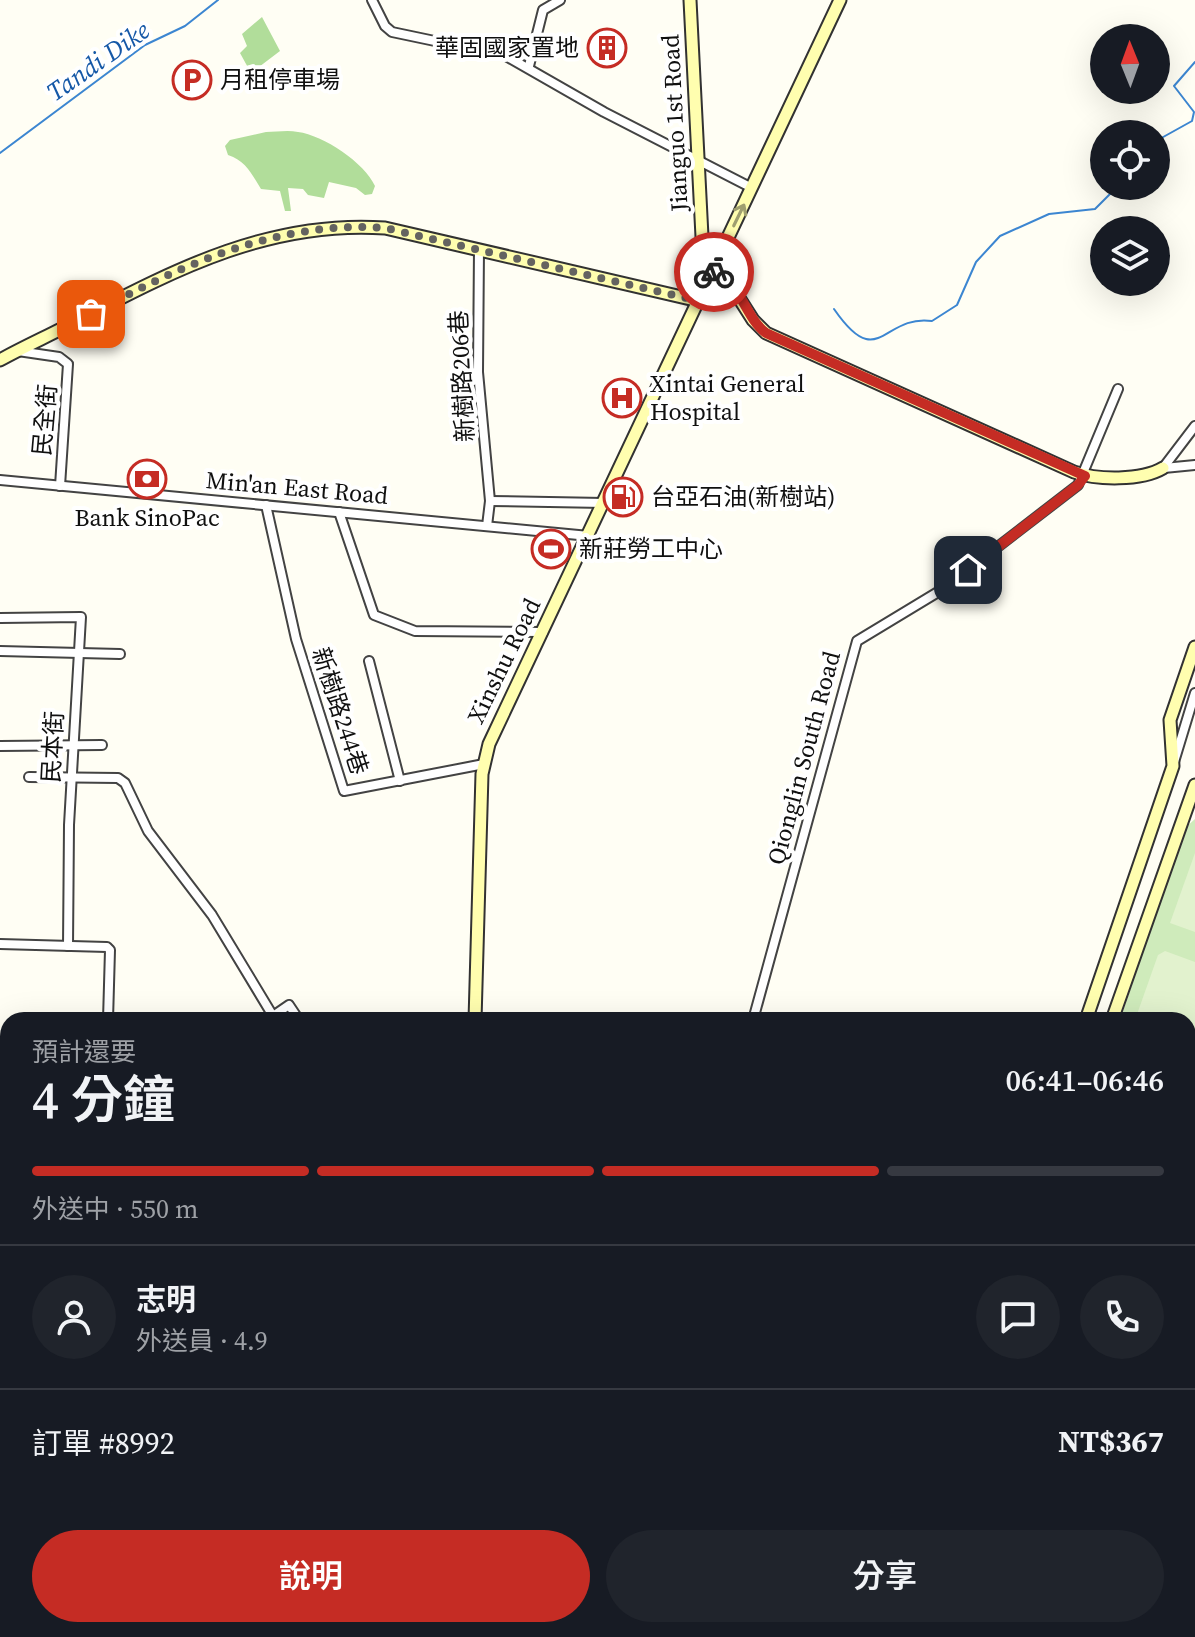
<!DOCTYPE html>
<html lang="zh-TW">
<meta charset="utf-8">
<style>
body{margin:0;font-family:"Source Serif 4","Noto Sans TC",serif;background:#20242c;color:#f1f3f6;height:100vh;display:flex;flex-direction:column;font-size:30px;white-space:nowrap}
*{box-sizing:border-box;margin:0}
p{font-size:26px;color:#9ea1a6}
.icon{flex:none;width:44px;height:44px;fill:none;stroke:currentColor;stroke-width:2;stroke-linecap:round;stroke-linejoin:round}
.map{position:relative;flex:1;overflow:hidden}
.sheet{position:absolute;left:0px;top:1012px;width:1196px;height:626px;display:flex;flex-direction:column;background:#171b24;border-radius:24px 24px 0 0;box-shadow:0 8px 32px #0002}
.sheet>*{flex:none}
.needle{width:52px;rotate:359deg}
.fabs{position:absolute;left:1090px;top:24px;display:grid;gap:16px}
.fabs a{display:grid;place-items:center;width:80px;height:80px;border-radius:50%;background:#171b24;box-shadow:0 8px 32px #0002;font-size:40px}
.pin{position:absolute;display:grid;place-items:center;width:68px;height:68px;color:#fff;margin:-34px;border-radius:16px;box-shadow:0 4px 12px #0006}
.courier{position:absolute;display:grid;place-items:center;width:80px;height:80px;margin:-40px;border:6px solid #c52c24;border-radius:50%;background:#fff;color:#222;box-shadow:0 2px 10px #0007}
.headline em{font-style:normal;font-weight:600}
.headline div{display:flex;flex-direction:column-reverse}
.headline{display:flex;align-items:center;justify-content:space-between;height:136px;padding:0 32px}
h1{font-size:52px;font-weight:600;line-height:60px}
.bar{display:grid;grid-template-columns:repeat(4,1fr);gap:12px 8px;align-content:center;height:96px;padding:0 32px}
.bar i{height:10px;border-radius:6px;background:#363941}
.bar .active{background:#c52c24}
.bar p{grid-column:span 4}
.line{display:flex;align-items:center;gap:20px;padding:0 32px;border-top:2px solid #363941}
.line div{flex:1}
.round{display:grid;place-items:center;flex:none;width:84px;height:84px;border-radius:42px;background:#20242c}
.action{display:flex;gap:16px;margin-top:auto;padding:16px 32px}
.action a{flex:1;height:92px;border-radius:48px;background:#c52c24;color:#fff;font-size:32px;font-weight:600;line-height:92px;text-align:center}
.action a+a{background:#20242c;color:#f1f3f6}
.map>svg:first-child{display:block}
</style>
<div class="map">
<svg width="1195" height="1637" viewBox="0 0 1195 1637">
<rect width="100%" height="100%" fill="#fffef4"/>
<polygon fill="#cfebbb" points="1195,819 1195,1212 1188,1213 1188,1020 1120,1020 1185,828"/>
<g fill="#b1dd9a">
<polygon points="262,17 280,51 251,73 240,53 247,46 242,34"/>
<path d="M266,132c10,0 22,-2 32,0 25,3 67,31 77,54l-3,8 -7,1 -9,-7 -27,-6 -5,16 -16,-3 -5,-6 -15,-1 3,23h-6l-5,-20 -19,-2c-10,-16 -15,-28 -33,-34l-3,-9 5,-6z"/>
</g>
<g fill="#e2f2ce">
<polygon points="1195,853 1195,932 1170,923"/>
<polygon points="1165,951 1195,962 1195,1060 1188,1061 1188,1020 1135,1020 1158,955"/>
<polygon points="1188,1103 1195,1106 1195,1180 1188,1186"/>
</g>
<polygon fill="#b7d9f8" stroke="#3c86d1" stroke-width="2" points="1195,1293 1195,1637 1034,1637 1036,1630 1188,1630 1188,1305"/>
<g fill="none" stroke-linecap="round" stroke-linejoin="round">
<g stroke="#3c86d1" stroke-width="2">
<polyline points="1156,141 1192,121 1194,112 1174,86 1195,62"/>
<polyline points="0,153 145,45 185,26 218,0"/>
<path d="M834,309c45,65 48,5 98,12l25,-16 19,-43 24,-26 49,-22 46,-5 23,-23"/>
</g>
<g stroke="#434343" stroke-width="12">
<g id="street">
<polyline points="372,0 385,26 392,32 506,56 604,112 752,188"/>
<polyline points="529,66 543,10 560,0"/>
<polyline points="479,249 478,372 490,501 487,526"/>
<polyline points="18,351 59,357 68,364 60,486"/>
<polyline points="1163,468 1195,426"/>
<polyline points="1164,468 1195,465"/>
<polyline points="0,480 589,536"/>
<polyline points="490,501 604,503"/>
<polyline points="266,505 296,639 344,791 484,764"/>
<polyline points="339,512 374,615 415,631 543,632"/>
<polyline points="0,618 81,617 69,825 68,946"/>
<polyline points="0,651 120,654"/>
<polyline points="369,661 400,781"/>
<polyline points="0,746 102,745"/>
<polyline points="1174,762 1195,693"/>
<polyline points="29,777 118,778 125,783 148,831 212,915 273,1016 267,1020"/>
<polyline points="0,944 107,947 110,950 108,1020"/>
<polyline points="273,1016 289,1005 299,1020"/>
<polyline points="359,1020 361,1020"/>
<polyline points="753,1020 857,641 943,589 1078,485 1118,389"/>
<polyline points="0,1396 8,1396"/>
<polyline points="0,1446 8,1452"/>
<polyline points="0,1509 8,1516"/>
<polyline points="66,1630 67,1637"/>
<polyline points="600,1630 602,1637"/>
</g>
</g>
<g stroke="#323232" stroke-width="15">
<g id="secondary">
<polyline points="690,0 704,276"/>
<path d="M706,271l19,5 28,44 13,13 308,139c23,8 67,9 89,-4"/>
<path d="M0,360c27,-15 55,-27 82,-42 96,-50 190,-98 303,-90l314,73"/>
<polyline points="475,1020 482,774 489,744 840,0"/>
<polyline points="1086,1020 1173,766 1170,720 1195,647"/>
<polyline points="1112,1020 1195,785"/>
<polyline points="475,1630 476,1637"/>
<polyline points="907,1637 909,1630"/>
<polyline points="928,1637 929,1630"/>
</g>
</g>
<use href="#street" stroke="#fff" stroke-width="8"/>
<use href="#secondary" stroke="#fffeaf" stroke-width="11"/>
</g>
<defs><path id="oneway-shaft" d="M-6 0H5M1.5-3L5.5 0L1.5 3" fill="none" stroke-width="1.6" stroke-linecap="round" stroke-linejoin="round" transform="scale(2)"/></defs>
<use stroke="#9f9f6f" href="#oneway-shaft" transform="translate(739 215) rotate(-64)"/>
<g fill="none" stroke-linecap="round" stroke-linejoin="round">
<path stroke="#646360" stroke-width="8" stroke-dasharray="0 14.4" d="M91,314c91,-49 187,-94 294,-86l314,73 15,-29"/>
<path stroke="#c52c24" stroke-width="10" d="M714,272c25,6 31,46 52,61l319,143 -7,9 -110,85"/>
</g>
<defs>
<g id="building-ring" transform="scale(2)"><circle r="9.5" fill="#fff" stroke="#c52c24" stroke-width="1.5"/><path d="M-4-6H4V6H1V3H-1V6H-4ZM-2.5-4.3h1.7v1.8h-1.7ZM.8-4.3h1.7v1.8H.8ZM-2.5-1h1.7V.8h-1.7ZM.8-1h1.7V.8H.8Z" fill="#c52c24"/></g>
<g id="parking-ring" transform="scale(2)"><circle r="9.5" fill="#fff" stroke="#c52c24" stroke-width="1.5"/><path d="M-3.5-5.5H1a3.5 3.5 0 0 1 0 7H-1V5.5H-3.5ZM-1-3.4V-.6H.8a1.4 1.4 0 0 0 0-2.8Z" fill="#c52c24"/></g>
<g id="hospital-ring" transform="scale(2)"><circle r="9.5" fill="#fff" stroke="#c52c24" stroke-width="1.5"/><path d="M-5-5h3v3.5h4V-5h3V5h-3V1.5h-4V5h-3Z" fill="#c52c24"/></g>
<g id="bank-ring" transform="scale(2)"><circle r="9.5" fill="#fff" stroke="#c52c24" stroke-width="1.5"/><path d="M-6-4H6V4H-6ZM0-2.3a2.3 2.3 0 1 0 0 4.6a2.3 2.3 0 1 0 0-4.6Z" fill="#c52c24"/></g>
<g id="fuel-ring" transform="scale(2)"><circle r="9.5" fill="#fff" stroke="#c52c24" stroke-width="1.5"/><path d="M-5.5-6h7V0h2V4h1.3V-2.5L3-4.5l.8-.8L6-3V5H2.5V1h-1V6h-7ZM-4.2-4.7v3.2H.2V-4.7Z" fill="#c52c24"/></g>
<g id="stadium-ring" transform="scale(2)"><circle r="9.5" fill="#fff" stroke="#c52c24" stroke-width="1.5"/><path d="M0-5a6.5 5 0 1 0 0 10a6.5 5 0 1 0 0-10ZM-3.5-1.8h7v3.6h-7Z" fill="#c52c24"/></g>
</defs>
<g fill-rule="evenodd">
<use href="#building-ring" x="607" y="48"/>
<use href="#parking-ring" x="192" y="80"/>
<use href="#hospital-ring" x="622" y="398"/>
<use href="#bank-ring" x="147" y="479"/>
<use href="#fuel-ring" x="623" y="497"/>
<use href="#stadium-ring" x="551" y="549"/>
</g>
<g text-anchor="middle" stroke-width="8" stroke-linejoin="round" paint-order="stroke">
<g font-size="24" fill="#101010" stroke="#fff" text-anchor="start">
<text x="579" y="56" text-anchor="end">華固國家置地</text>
<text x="220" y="88">月租停車場</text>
<text x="650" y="392">Xintai General<tspan x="650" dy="28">Hospital</tspan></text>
<text x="651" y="505">台亞石油(新樹站)</text>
<text x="147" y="526" text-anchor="middle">Bank SinoPac</text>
<text x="579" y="557">新莊勞工中心</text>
</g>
<g font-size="24" fill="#101010" stroke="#fff">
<text transform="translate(675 123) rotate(-93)" y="8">Jianguo 1st Road</text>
<text transform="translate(462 376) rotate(-93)" y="8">新樹路206巷</text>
<text transform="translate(45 420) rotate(-85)" y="8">民全街</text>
<text transform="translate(297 488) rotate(5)" y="8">Min'an East Road</text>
<text transform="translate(504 661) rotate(-64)" y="8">Xinshu Road</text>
<text transform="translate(340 711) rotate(72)" y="8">新樹路244巷</text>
<text transform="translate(53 747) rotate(-87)" y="8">民本街</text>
<text transform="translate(804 758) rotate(-75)" y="8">Qionglin South Road</text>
</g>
<g font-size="26" font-style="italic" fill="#1558a7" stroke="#fff">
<text transform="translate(98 61) rotate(-35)" y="9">Tandi Dike</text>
</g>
</g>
</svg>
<div class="fabs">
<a><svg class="needle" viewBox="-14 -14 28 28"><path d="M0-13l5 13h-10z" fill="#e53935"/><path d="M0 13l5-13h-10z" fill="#9ea1a6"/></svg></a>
<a><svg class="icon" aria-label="locate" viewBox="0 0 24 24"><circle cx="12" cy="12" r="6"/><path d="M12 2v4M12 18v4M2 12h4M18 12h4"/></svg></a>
<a><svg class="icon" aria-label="layers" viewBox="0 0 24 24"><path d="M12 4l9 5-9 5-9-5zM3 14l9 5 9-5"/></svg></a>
</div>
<div class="pin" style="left:91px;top:314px;background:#ea580c"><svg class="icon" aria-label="bag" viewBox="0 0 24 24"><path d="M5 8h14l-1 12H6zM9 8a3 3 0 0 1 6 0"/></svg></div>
<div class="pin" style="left:968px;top:570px;background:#1f2937"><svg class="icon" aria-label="home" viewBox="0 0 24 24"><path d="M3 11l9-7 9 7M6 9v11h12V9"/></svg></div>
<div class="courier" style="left:714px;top:272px"><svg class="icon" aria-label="bike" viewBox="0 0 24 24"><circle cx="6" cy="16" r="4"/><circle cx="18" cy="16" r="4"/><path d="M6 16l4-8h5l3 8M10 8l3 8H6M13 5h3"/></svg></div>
<section class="sheet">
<div class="headline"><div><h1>4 分鐘</h1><p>預計還要</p></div><em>06:41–06:46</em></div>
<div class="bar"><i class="active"></i><i class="active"></i><i class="active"></i><i></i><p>外送中 · 550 m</p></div>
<div class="line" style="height:144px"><a class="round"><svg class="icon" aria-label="person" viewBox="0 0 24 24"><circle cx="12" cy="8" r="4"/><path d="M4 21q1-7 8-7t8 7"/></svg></a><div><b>志明</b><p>外送員 · 4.9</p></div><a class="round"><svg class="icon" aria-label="chat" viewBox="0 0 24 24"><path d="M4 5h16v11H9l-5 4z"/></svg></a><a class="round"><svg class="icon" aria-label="phone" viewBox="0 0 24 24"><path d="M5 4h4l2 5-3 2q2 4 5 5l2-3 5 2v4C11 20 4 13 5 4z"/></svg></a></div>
<div class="line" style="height:104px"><div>訂單 #8992</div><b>NT$367</b></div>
<div class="action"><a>說明</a><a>分享</a></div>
</section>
</div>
